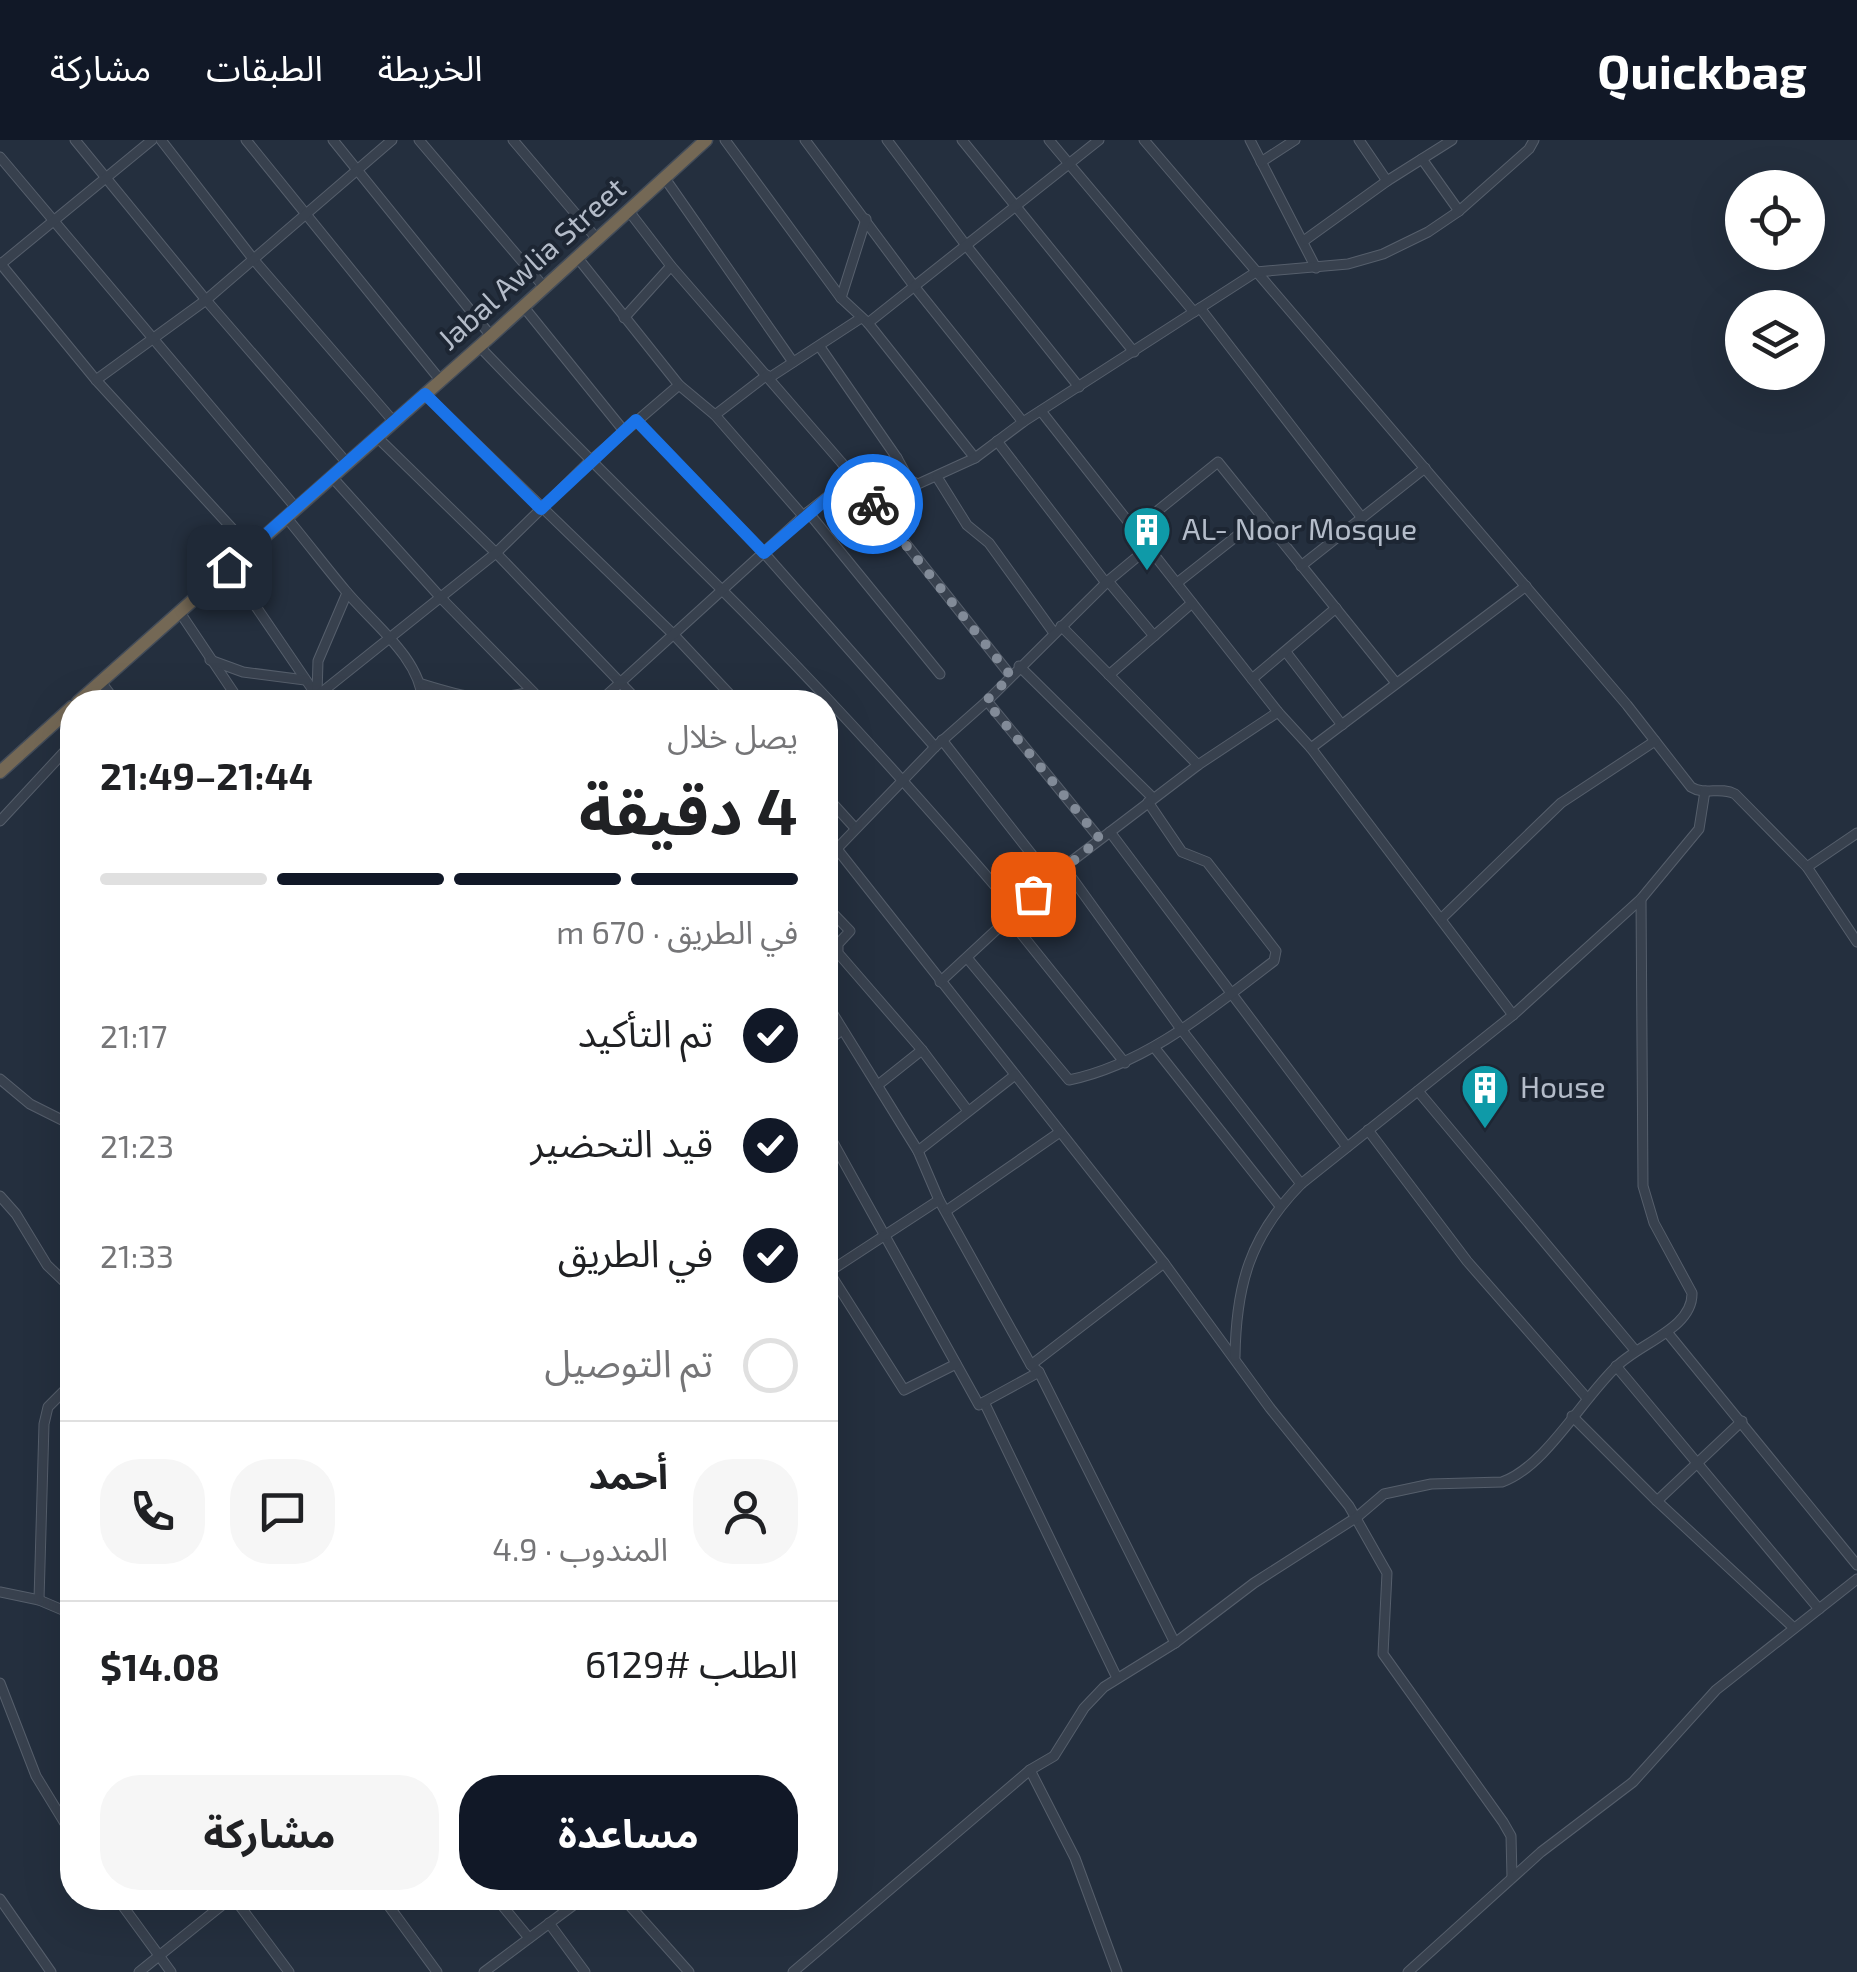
<!DOCTYPE html>
<html lang="ar">
<meta charset="utf-8">
<style>
body{margin:0;font-family:"Exo 2","Noto Sans Arabic",sans-serif;background:#f6f6f6;color:#202124;direction:rtl;height:100vh;display:flex;flex-direction:column;font-size:38px;white-space:nowrap}
*{box-sizing:border-box;margin:0}
p{font-size:32px;color:#757577}
.icon{flex:none;width:55px;height:55px;fill:none;stroke:currentColor;stroke-width:2;stroke-linecap:round;stroke-linejoin:round}
.map{position:relative;flex:1;overflow:hidden;direction:ltr}
.details{position:absolute;left:60px;top:550px;width:778px;height:1220px;display:flex;flex-direction:column;background:#fff;border-radius:40px;box-shadow:0 10px 40px #0002;direction:rtl}
.details>*{flex:none}
.buttons{position:absolute;left:1725px;top:30px;display:grid;gap:20px}
.buttons a{display:grid;place-items:center;width:100px;height:100px;border-radius:50%;background:#fff;box-shadow:0 10px 40px #0002;font-size:50px}
.pin{position:absolute;display:grid;place-items:center;width:85px;height:85px;color:#fff;margin:-42px;border-radius:20px;box-shadow:0 5px 15px #0006}
.courier{position:absolute;display:grid;place-items:center;width:100px;height:100px;margin:-50px;border:8px solid #1a73e8;border-radius:50%;background:#fff;color:#222;box-shadow:0 2px 12px #0007}
.headline em{font-style:normal;font-weight:700}
.headline div{display:flex;flex-direction:column-reverse}
.headline{display:flex;align-items:center;justify-content:space-between;height:170px;padding:0 40px}
h1{font-size:65px;font-weight:700;line-height:75px}
.bar{display:grid;grid-template-columns:repeat(4,1fr);gap:15px 10px;align-content:center;height:120px;padding:0 40px}
.bar i{height:12px;border-radius:8px;background:#e0e0e0}
.bar .on{background:#111827}
.bar p{grid-column:span 4}
.line{display:flex;align-items:center;gap:25px;padding:0 40px;border-top:2px solid #e0e0e0}
.line div{flex:1}
.round{display:grid;place-items:center;flex:none;width:105px;height:105px;border-radius:40px;background:#f6f6f6}
ol{padding:0 40px;list-style:none}
li{display:flex;align-items:center;gap:30px;height:110px}
li p{margin-inline-start:auto}
li .icon{padding:10px;border-radius:50%;background:#111827;color:#fff;stroke-width:4}
li:last-child{color:#757577}
li i{width:55px;height:55px;border:5px solid #e0e0e0;border-radius:50%}
.primary-button{display:flex;gap:20px;margin-top:auto;padding:20px 40px}
.primary-button a{flex:1;height:115px;border-radius:40px;background:#111827;color:#fff;font-size:40px;font-weight:700;line-height:115px;text-align:center}
.primary-button a+a{background:#f6f6f6;color:#202124}
header{display:flex;align-items:center;gap:60px;box-sizing:border-box;height:140px;padding:0 50px;background:#111827;color:#fff}
header strong{font-size:48px}
nav{display:flex;gap:55px;margin-inline-start:auto;font-size:35px}
.map>svg:first-child{display:block}
</style>
<header>
<strong>Quickbag</strong>
<nav><a>الخريطة</a><a>الطبقات</a><a>مشاركة</a></nav>
</header>
<div class="map">
<svg width="1857" height="1832" viewBox="0 0 1857 1832">
<rect width="100%" height="100%" fill="#242f3e"/>
<g fill="none" stroke-linecap="round" stroke-linejoin="round">
<g stroke="#565f6c" stroke-width="11">
<g id="minor">
<polyline points="75,0 206,160 347,323"/>
<polyline points="161,0 254,120 394,282"/>
<polyline points="246,0 441,241"/>
<polyline points="333,0 491,196"/>
<polyline points="419,0 544,147"/>
<polyline points="513,0 597,99"/>
<polyline points="725,0 841,158 868,183 975,318"/>
<polyline points="805,0 914,146 1023,282"/>
<polyline points="887,0 965,104 1079,247"/>
<polyline points="962,0 1134,212"/>
<polyline points="1049,0 1194,172"/>
<path d="M1144,0l483,565 64,82c14,9 29,-1 44,7l72,73 50,75"/>
<polyline points="1250,0 1316,128"/>
<polyline points="1359,0 1387,41"/>
<polyline points="0,17 296,368"/>
<polyline points="1422,19 1459,71"/>
<polyline points="1261,22 1295,0"/>
<polyline points="664,37 793,222"/>
<polyline points="628,70 671,126 841,322 1011,536"/>
<polyline points="1305,100 1387,41 1452,0"/>
<polyline points="577,117 679,245 715,275 804,377"/>
<polyline points="0,123 96,240 250,408"/>
<polyline points="1,124 152,0"/>
<polyline points="841,158 866,79"/>
<polyline points="523,166 624,291"/>
<polyline points="1200,168 1362,378"/>
<polyline points="624,178 671,126"/>
<polyline points="868,183 1099,0"/>
<path d="M479,206c79,83 161,163 242,243 103,102 200,210 294,320"/>
<polyline points="820,207 897,318 909,340 918,344 975,318 1023,282 1256,132 1348,124 1383,114 1428,92 1459,71 1529,9 1534,0"/>
<polyline points="769,238 861,178"/>
<polyline points="96,240 206,160 392,0"/>
<polyline points="425,254 675,496 737,562"/>
<polyline points="1041,271 1278,572 1311,608 1513,875"/>
<polyline points="715,275 767,235"/>
<polyline points="636,280 764,413 935,607"/>
<polyline points="377,297 496,413 639,562"/>
<polyline points="997,301 1106,443"/>
<polyline points="332,337 442,459 543,562"/>
<polyline points="937,337 967,385 989,403 1054,493"/>
<polyline points="857,343 897,318"/>
<polyline points="808,372 940,534"/>
<path d="M286,377c20,24 39,49 59,73 27,33 75,67 78,112"/>
<polyline points="1135,389 1218,322 1396,543"/>
<polyline points="1301,426 1425,328"/>
<polyline points="229,427 321,562"/>
<polyline points="1108,441 1154,496"/>
<polyline points="1177,443 1262,376"/>
<polyline points="179,471 240,562"/>
<polyline points="1061,486 1198,625"/>
<polyline points="1286,512 1342,585"/>
<polyline points="210,520 243,532 305,540"/>
<polyline points="1019,526 1153,658"/>
<polyline points="1109,535 1192,463"/>
<polyline points="1252,539 1336,468"/>
<polyline points="101,542 116,562"/>
<path d="M422,544c48,15 61,18 110,8"/>
<polyline points="424,546 439,562"/>
<polyline points="317,554 318,521 347,453"/>
<polyline points="317,556 496,413 589,322 679,245"/>
<polyline points="987,561 1100,699"/>
<polyline points="599,562 808,372 852,337"/>
<polyline points="942,600 1051,739"/>
<polyline points="1311,608 1526,446"/>
<polyline points="825,655 855,688"/>
<polyline points="0,681 64,612 72,606"/>
<polyline points="1110,692 1347,1007"/>
<polyline points="837,709 1164,1123 1270,1268 1349,1366 1387,1433 1383,1514 1503,1682 1511,1696 1512,1737"/>
<polyline points="825,721 935,607 987,561 1108,441 1149,407"/>
<polyline points="1064,727 1181,889 1301,1044"/>
<polyline points="1807,727 1857,693"/>
<polyline points="825,765 850,791 838,804 838,813 922,910 968,971"/>
<polyline points="1007,776 1125,923"/>
<polyline points="1442,778 1561,663 1655,601"/>
<path d="M968,819l101,121c78,-16 143,-72 205,-119l2,-10 -69,-89 -25,-10 -34,-50"/>
<polyline points="940,842 1064,727 1198,625 1278,572"/>
<polyline points="825,861 918,1011 939,1060 1031,1225 1039,1232 1175,1503"/>
<polyline points="825,903 842,890"/>
<polyline points="1154,907 1280,1066"/>
<polyline points="0,939 30,964 72,985"/>
<polyline points="878,945 922,910"/>
<polyline points="1418,951 1634,1209"/>
<polyline points="825,988 979,1265 984,1262 1117,1538"/>
<polyline points="1368,990 1467,1121 1586,1257"/>
<polyline points="918,1011 1015,935"/>
<polyline points="0,1056 16,1074 47,1125 72,1149"/>
<polyline points="946,1071 1060,992"/>
<polyline points="829,1132 904,1250 956,1224"/>
<polyline points="827,1133 939,1060"/>
<polyline points="1667,1192 1857,1425"/>
<path d="M1235,1217c1,-72 15,-121 66,-173l212,-169 128,-116 58,-70 6,-38"/>
<polyline points="1031,1225 1164,1123"/>
<polyline points="1616,1226 1819,1469"/>
<polyline points="984,1262 1039,1232"/>
<polyline points="1572,1276 1657,1361 1794,1488"/>
<polyline points="1657,1361 1742,1281"/>
<polyline points="0,1452 39,1460 72,1474"/>
<polyline points="39,1460 44,1284 48,1267 72,1243"/>
<polyline points="0,1543 36,1636 72,1695"/>
<polyline points="1030,1630 1075,1718 1117,1832"/>
<polyline points="117,1758 171,1832"/>
<polyline points="234,1758 289,1832"/>
<polyline points="383,1758 437,1832"/>
<polyline points="496,1758 529,1798"/>
<polyline points="623,1758 689,1832"/>
<polyline points="0,1759 51,1832"/>
<polyline points="549,1783 585,1832"/>
<polyline points="139,1832 231,1758"/>
<polyline points="484,1832 583,1758"/>
<path d="M793,1832l237,-202 24,-14 30,-48 20,-21 71,-44 79,-60 103,-66 27,-23 47,-10 71,-2c43,-15 80,-83 115,-116 23,-23 76,-38 75,-73l-38,-70 -11,-37 -2,-287"/>
<polyline points="1408,1832 1541,1712 1633,1642 1716,1550 1857,1439"/>
</g>
</g>
<g stroke="#434c59" stroke-width="15">
<g id="highway">
<polyline points="78,562 491,196 706,0"/>
<polyline points="0,632 72,567"/>
</g>
</g>
<use href="#minor" stroke="#38414e" stroke-width="9"/>
<use href="#highway" stroke="#746855" stroke-width="12"/>
</g>
<g fill="none" stroke-linecap="round" stroke-linejoin="round">
<polyline stroke="#828b98" stroke-width="10" stroke-dasharray="0 18" points="873,364 1011,536 986,561 1100,699 1033,754"/>
<polyline stroke="#1a73e8" stroke-width="12" points="229,427 425,254 541,369 636,280 764,413 852,337 873,364"/>
</g>
<defs>
<g id="building-pin" transform="scale(2.5)"><path d="M0 17L-7.5 6A9.5 9.5 0 1 1 7.5 6Z" fill="#0f9aa8" stroke="#1d2633"/><path d="M-4-6H4V6H1V3H-1V6H-4ZM-2.5-4.3h1.7v1.8h-1.7ZM.8-4.3h1.7v1.8H.8ZM-2.5-1h1.7V.8h-1.7ZM.8-1h1.7V.8H.8Z" fill="#fff"/></g>
</defs>
<g fill-rule="evenodd">
<use href="#building-pin" x="1147" y="390"/>
<use href="#building-pin" x="1485" y="948"/>
</g>
<g text-anchor="middle" stroke-width="8" stroke-linejoin="round" paint-order="stroke">
<g font-size="30" fill="#b4bcc9" stroke="#1d2633">
<text transform="translate(532 124) rotate(-42)" y="10">Jabal Awlia Street</text>
</g>
<g font-size="30" fill="#b4bcc9" stroke="#1d2633" text-anchor="start">
<text x="1182" y="400">AL- Noor Mosque</text>
<text x="1520" y="958">House</text>
</g>
</g>
</svg>
<div class="buttons">
<a><svg class="icon" aria-label="locate" viewBox="0 0 24 24"><circle cx="12" cy="12" r="6"/><path d="M12 2v4M12 18v4M2 12h4M18 12h4"/></svg></a>
<a><svg class="icon" aria-label="layers" viewBox="0 0 24 24"><path d="M12 4l9 5-9 5-9-5zM3 14l9 5 9-5"/></svg></a>
</div>
<div class="pin" style="left:1033px;top:754px;background:#ea580c"><svg class="icon" aria-label="bag" viewBox="0 0 24 24"><path d="M5 8h14l-1 12H6zM9 8a3 3 0 0 1 6 0"/></svg></div>
<div class="pin" style="left:229px;top:427px;background:#1f2937"><svg class="icon" aria-label="home" viewBox="0 0 24 24"><path d="M3 11l9-7 9 7M6 9v11h12V9"/></svg></div>
<div class="courier" style="left:873px;top:364px"><svg class="icon" aria-label="bike" viewBox="0 0 24 24"><circle cx="6" cy="16" r="4"/><circle cx="18" cy="16" r="4"/><path d="M6 16l4-8h5l3 8M10 8l3 8H6M13 5h3"/></svg></div>
<section class="details">
<div class="headline"><div><h1>4 دقيقة</h1><p>يصل خلال</p></div><em>21:44–21:49</em></div>
<div class="bar"><i class="on"></i><i class="on"></i><i class="on"></i><i></i><p>في الطريق · 670 m</p></div>
<ol>
<li><svg class="icon" aria-label="check" viewBox="0 0 24 24"><path d="M5 12l5 5 9-10"/></svg>تم التأكيد<p>21:17</p></li>
<li><svg class="icon" aria-label="check" viewBox="0 0 24 24"><path d="M5 12l5 5 9-10"/></svg>قيد التحضير<p>21:23</p></li>
<li><svg class="icon" aria-label="check" viewBox="0 0 24 24"><path d="M5 12l5 5 9-10"/></svg>في الطريق<p>21:33</p></li>
<li><i></i>تم التوصيل</li>
</ol>
<div class="line" style="height:180px"><a class="round"><svg class="icon" aria-label="person" viewBox="0 0 24 24"><circle cx="12" cy="8" r="4"/><path d="M4 21q1-7 8-7t8 7"/></svg></a><div><b>أحمد</b><p>المندوب · 4.9</p></div><a class="round"><svg class="icon" aria-label="chat" viewBox="0 0 24 24"><path d="M4 5h16v11H9l-5 4z"/></svg></a><a class="round"><svg class="icon" aria-label="phone" viewBox="0 0 24 24"><path d="M5 4h4l2 5-3 2q2 4 5 5l2-3 5 2v4C11 20 4 13 5 4z"/></svg></a></div>
<div class="line" style="height:130px"><div>الطلب #6129</div><b>$14.08</b></div>
<div class="primary-button"><a>مساعدة</a><a>مشاركة</a></div>
</section>
</div>
